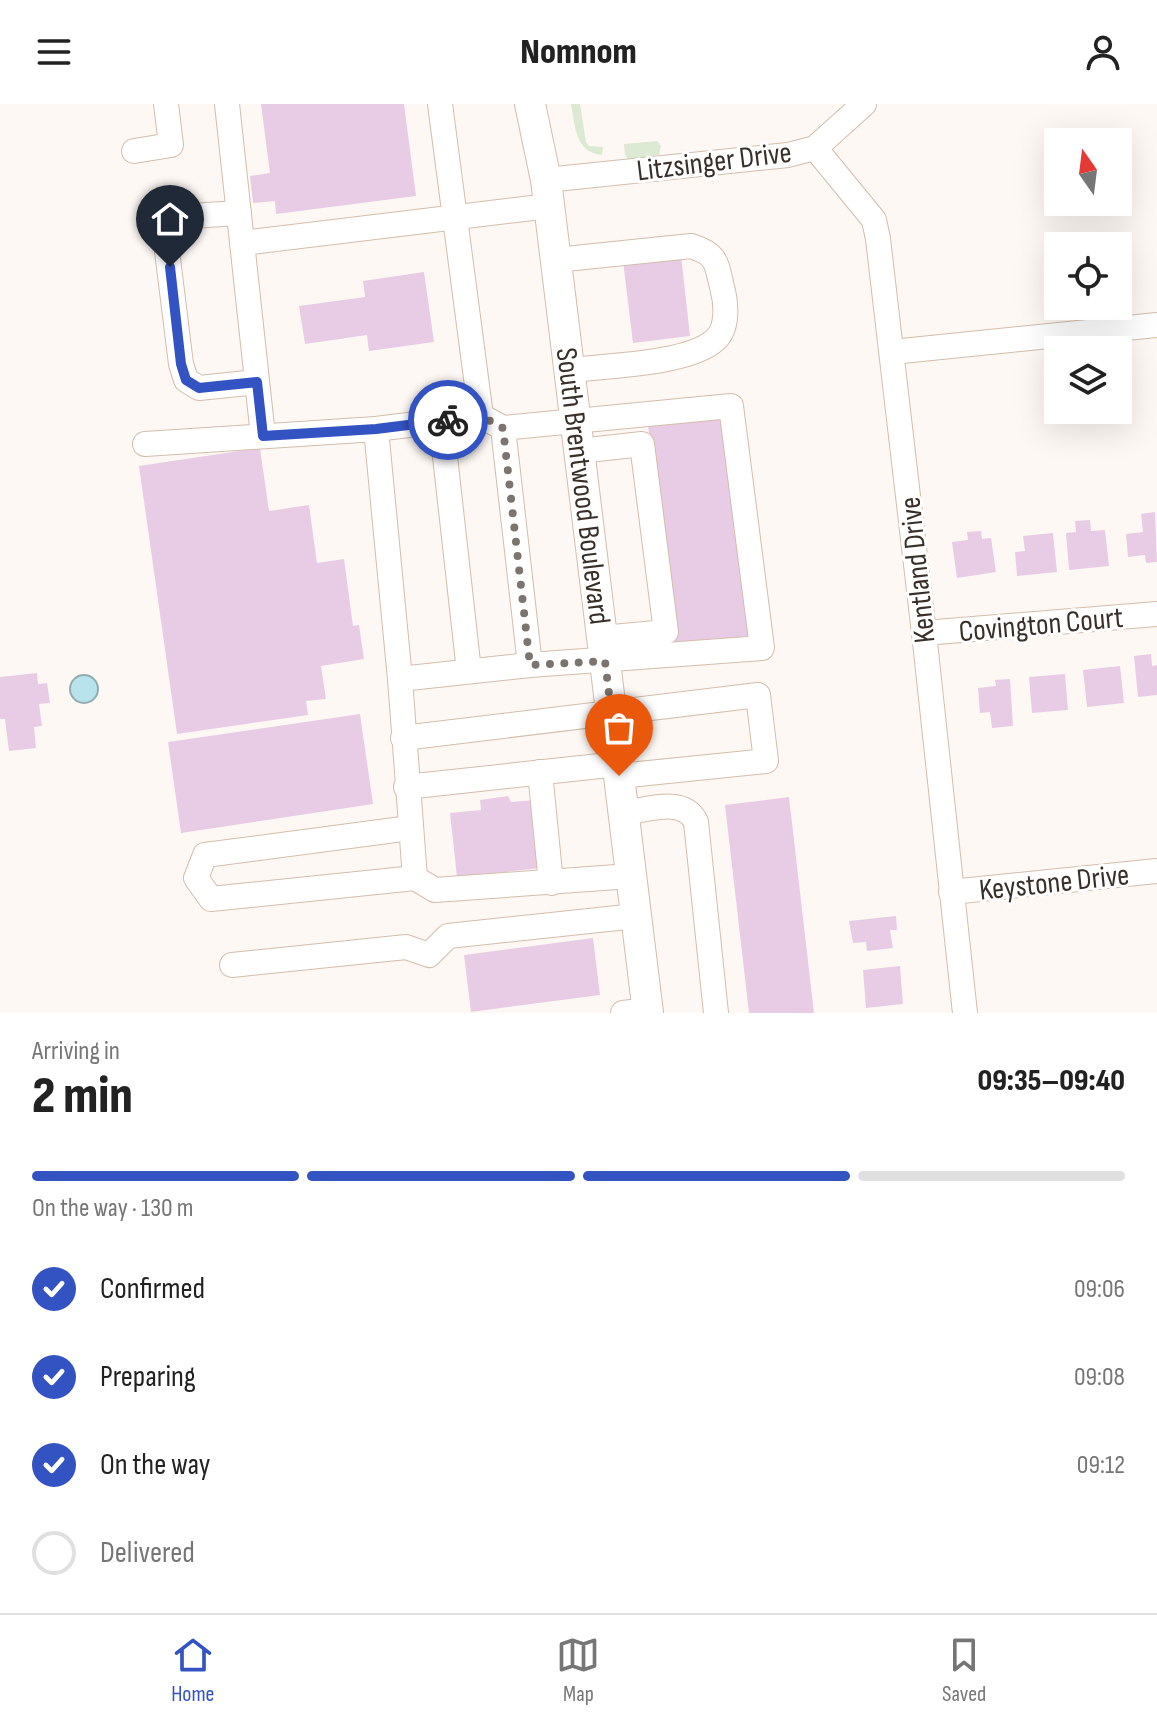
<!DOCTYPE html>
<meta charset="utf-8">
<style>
body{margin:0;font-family:"Sofia Sans Condensed",sans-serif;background:#f6f6f6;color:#222;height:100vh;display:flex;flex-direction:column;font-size:30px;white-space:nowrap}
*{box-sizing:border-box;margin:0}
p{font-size:26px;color:#767676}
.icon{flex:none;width:44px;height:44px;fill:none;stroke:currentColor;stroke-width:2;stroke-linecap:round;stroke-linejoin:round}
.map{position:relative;height:909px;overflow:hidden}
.details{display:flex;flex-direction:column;background:#fff;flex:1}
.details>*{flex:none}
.needle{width:52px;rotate:346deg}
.tools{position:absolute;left:1044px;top:24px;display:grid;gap:16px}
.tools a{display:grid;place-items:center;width:88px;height:88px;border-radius:0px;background:#fff;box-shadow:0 8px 32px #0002;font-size:40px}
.pin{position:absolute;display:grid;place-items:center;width:68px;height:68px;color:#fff;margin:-82px -34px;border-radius:50% 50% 50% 0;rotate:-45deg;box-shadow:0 0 8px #0007}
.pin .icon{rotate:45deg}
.courier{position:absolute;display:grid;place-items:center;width:80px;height:80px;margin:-40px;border:6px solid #3353c3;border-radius:50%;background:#fff;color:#222;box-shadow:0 2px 10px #0007}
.head em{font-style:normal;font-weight:800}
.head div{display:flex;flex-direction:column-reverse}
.head{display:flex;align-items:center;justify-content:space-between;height:136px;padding:0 32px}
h1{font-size:52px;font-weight:800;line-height:60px}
.bar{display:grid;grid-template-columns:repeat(4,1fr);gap:12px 8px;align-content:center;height:96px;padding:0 32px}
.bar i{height:10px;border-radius:6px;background:#e0e0e0}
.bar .active{background:#3353c3}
.bar p{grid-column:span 4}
ol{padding:0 32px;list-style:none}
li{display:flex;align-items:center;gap:24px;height:88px}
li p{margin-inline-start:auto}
li .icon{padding:8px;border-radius:50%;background:#3353c3;color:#fff;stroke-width:4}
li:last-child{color:#767676}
li i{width:44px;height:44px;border:4px solid #e0e0e0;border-radius:50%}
header{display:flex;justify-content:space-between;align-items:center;height:104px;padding:0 32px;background:#fff;font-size:36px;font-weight:800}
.tab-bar{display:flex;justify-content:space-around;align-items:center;height:112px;border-top:2px solid #e0e0e0;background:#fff;font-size:22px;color:#767676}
.tab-bar a{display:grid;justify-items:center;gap:4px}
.tab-bar .active{color:#3353c3}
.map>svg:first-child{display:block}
</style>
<header><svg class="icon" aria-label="menu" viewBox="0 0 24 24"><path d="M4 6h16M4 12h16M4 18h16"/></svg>Nomnom<svg class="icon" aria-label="person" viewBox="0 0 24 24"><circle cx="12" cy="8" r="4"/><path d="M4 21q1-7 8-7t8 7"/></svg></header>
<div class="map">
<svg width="1157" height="909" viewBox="0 0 1157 909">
<rect width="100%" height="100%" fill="#fdf8f4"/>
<g fill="#dcead4">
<path d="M571,0h9l6,38 3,4 14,1 -1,8c-27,-2 -27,-30 -31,-51z"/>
<polygon points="657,37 661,42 659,51 628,55 625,51 624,40"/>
</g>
<circle fill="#b8e2ec" stroke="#91acb1" stroke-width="2" cx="84" cy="585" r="14"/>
<g fill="#e8cce5">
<polygon points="261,0 404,0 416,92 276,110 275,97 253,99 250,72 270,69"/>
<polygon points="681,151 690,232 633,239 623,157"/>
<polygon points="424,168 434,238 369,247 367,231 305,240 299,202 365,193 363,177"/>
<polygon points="720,313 748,532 676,542 648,322"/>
<polygon points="260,344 269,407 309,401 317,459 344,455 353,522 359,521 364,555 321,562 326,595 306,597 308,611 177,630 139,362"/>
<polygon points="1155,408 1157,458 1146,459 1145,451 1128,453 1126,430 1143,428 1141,410"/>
<polygon points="1090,416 1091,427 1105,426 1109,462 1069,466 1066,429 1076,428 1075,417"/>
<polygon points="981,427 982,435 991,434 996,468 957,474 952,438 968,436 967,428"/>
<polygon points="1053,429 1057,468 1017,472 1015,448 1025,447 1023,432"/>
<polygon points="1151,550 1152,562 1157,561 1157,591 1138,593 1134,552"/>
<polygon points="1120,562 1124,599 1087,603 1083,566"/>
<polygon points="37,569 38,580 47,579 50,599 39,600 42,622 34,623 36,644 9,647 5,615 0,615 0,573"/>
<polygon points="1065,570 1068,606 1032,609 1029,573"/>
<polygon points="1010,575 1013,622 992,624 990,608 980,609 978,584 996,582 995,576"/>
<polygon points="360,610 373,700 181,729 168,638"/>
<polygon points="508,692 511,698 535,696 542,764 457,773 450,709 481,706 480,696"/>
<polygon points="789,693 814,909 749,909 725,701"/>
<polygon points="896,812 897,826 890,826 893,844 867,847 866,838 853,839 849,817"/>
<polygon points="593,834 600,891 471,908 464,851"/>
<polygon points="900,862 903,900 866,904 863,866"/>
</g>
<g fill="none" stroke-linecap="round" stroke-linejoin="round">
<g stroke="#d4bdab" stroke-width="26">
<g id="minor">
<polyline points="227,0 263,332"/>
<polyline points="440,0 481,312"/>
<polyline points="815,44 874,116 878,135 924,529 965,909"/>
<polyline points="134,47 171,41 166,0"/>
<polyline points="546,76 788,51 815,44 864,0"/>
<polyline points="239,109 174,113 167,119 165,131 181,260 186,276 199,284 257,278"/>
<polyline points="242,139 549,102"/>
<path d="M556,156l135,-14c26,8 25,16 31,41 4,15 7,41 -7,53 -26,24 -109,26 -146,30"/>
<polyline points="892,248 1157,221"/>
<polyline points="441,317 469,567"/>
<polyline points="145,340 376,325"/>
<polyline points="579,347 642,340 666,528 602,534"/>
<polyline points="924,529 1157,510"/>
<polyline points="400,575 530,561"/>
<polyline points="403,634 758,591 766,657 619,672"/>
<polyline points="540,668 551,779"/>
<polyline points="406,683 618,660"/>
<path d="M624,709c23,-3 60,-17 72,9l20,191"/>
<polyline points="410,724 205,751 196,774 211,795 415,774 435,786 631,772"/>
<polyline points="415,774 400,575 376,325 481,312 503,324 530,561 762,544 731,302 503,324"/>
<polyline points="951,788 1157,767"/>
<polyline points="232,861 406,843 429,851 448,832 636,812"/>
<polyline points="623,909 648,906"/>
</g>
</g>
<g stroke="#d4bdab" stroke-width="32">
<g id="major">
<path id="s1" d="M530,0l16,76 102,833"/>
</g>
</g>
<use href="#minor" stroke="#fff" stroke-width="24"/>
<use href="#major" stroke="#fff" stroke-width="30"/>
</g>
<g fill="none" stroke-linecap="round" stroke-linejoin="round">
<polyline stroke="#7c756f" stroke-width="8" stroke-dasharray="0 14.4" points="448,316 481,312 503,324 530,561 605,557 619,672"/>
<polyline stroke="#3353c3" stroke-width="10" points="170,163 181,260 186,276 199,284 257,278 263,332 376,325 448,316"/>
</g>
<g text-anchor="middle" stroke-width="6" stroke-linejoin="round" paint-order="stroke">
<g font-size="30" fill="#372f28" stroke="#fff">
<text transform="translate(714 57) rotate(-7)" y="10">Litzsinger Drive</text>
<text dy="10" stroke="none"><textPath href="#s1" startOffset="386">South Brentwood Boulevard</textPath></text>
<text transform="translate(917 466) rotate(-96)" y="10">Kentland Drive</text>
<text transform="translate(1041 520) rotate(-5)" y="10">Covington Court</text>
<text transform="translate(1054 778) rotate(-6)" y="10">Keystone Drive</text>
</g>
</g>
</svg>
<div class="tools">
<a><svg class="needle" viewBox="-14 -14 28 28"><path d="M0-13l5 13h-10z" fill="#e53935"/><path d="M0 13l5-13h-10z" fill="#767676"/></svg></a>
<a><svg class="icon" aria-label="locate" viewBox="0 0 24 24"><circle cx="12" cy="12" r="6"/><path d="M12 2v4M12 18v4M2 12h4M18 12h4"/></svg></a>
<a><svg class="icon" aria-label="layers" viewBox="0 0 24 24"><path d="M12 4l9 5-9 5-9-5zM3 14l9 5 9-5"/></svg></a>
</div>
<div class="pin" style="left:619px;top:672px;background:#ea580c"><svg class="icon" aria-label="bag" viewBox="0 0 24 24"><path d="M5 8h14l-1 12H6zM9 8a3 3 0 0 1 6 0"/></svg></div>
<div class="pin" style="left:170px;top:163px;background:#1f2937"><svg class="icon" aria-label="home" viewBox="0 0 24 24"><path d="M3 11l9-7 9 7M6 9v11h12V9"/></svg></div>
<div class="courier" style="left:448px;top:316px"><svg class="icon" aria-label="bike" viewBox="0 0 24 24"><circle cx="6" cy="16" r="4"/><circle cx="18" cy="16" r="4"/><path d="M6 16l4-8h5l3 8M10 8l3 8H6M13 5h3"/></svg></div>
</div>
<section class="details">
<div class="head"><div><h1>2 min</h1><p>Arriving in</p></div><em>09:35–09:40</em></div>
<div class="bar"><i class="active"></i><i class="active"></i><i class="active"></i><i></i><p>On the way · 130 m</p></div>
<ol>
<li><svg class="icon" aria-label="check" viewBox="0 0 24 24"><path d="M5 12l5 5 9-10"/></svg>Confirmed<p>09:06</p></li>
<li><svg class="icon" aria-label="check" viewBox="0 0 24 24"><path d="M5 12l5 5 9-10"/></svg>Preparing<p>09:08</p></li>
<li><svg class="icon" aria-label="check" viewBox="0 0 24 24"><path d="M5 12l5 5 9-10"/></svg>On the way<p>09:12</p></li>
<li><i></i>Delivered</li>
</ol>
</section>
<nav class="tab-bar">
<a class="active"><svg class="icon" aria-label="home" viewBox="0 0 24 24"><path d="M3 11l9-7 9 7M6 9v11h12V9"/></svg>Home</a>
<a><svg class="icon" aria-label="map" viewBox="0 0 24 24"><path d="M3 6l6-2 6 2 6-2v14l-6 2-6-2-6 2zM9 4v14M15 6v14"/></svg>Map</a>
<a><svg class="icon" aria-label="saved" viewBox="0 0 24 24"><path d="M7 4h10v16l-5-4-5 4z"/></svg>Saved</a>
</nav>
